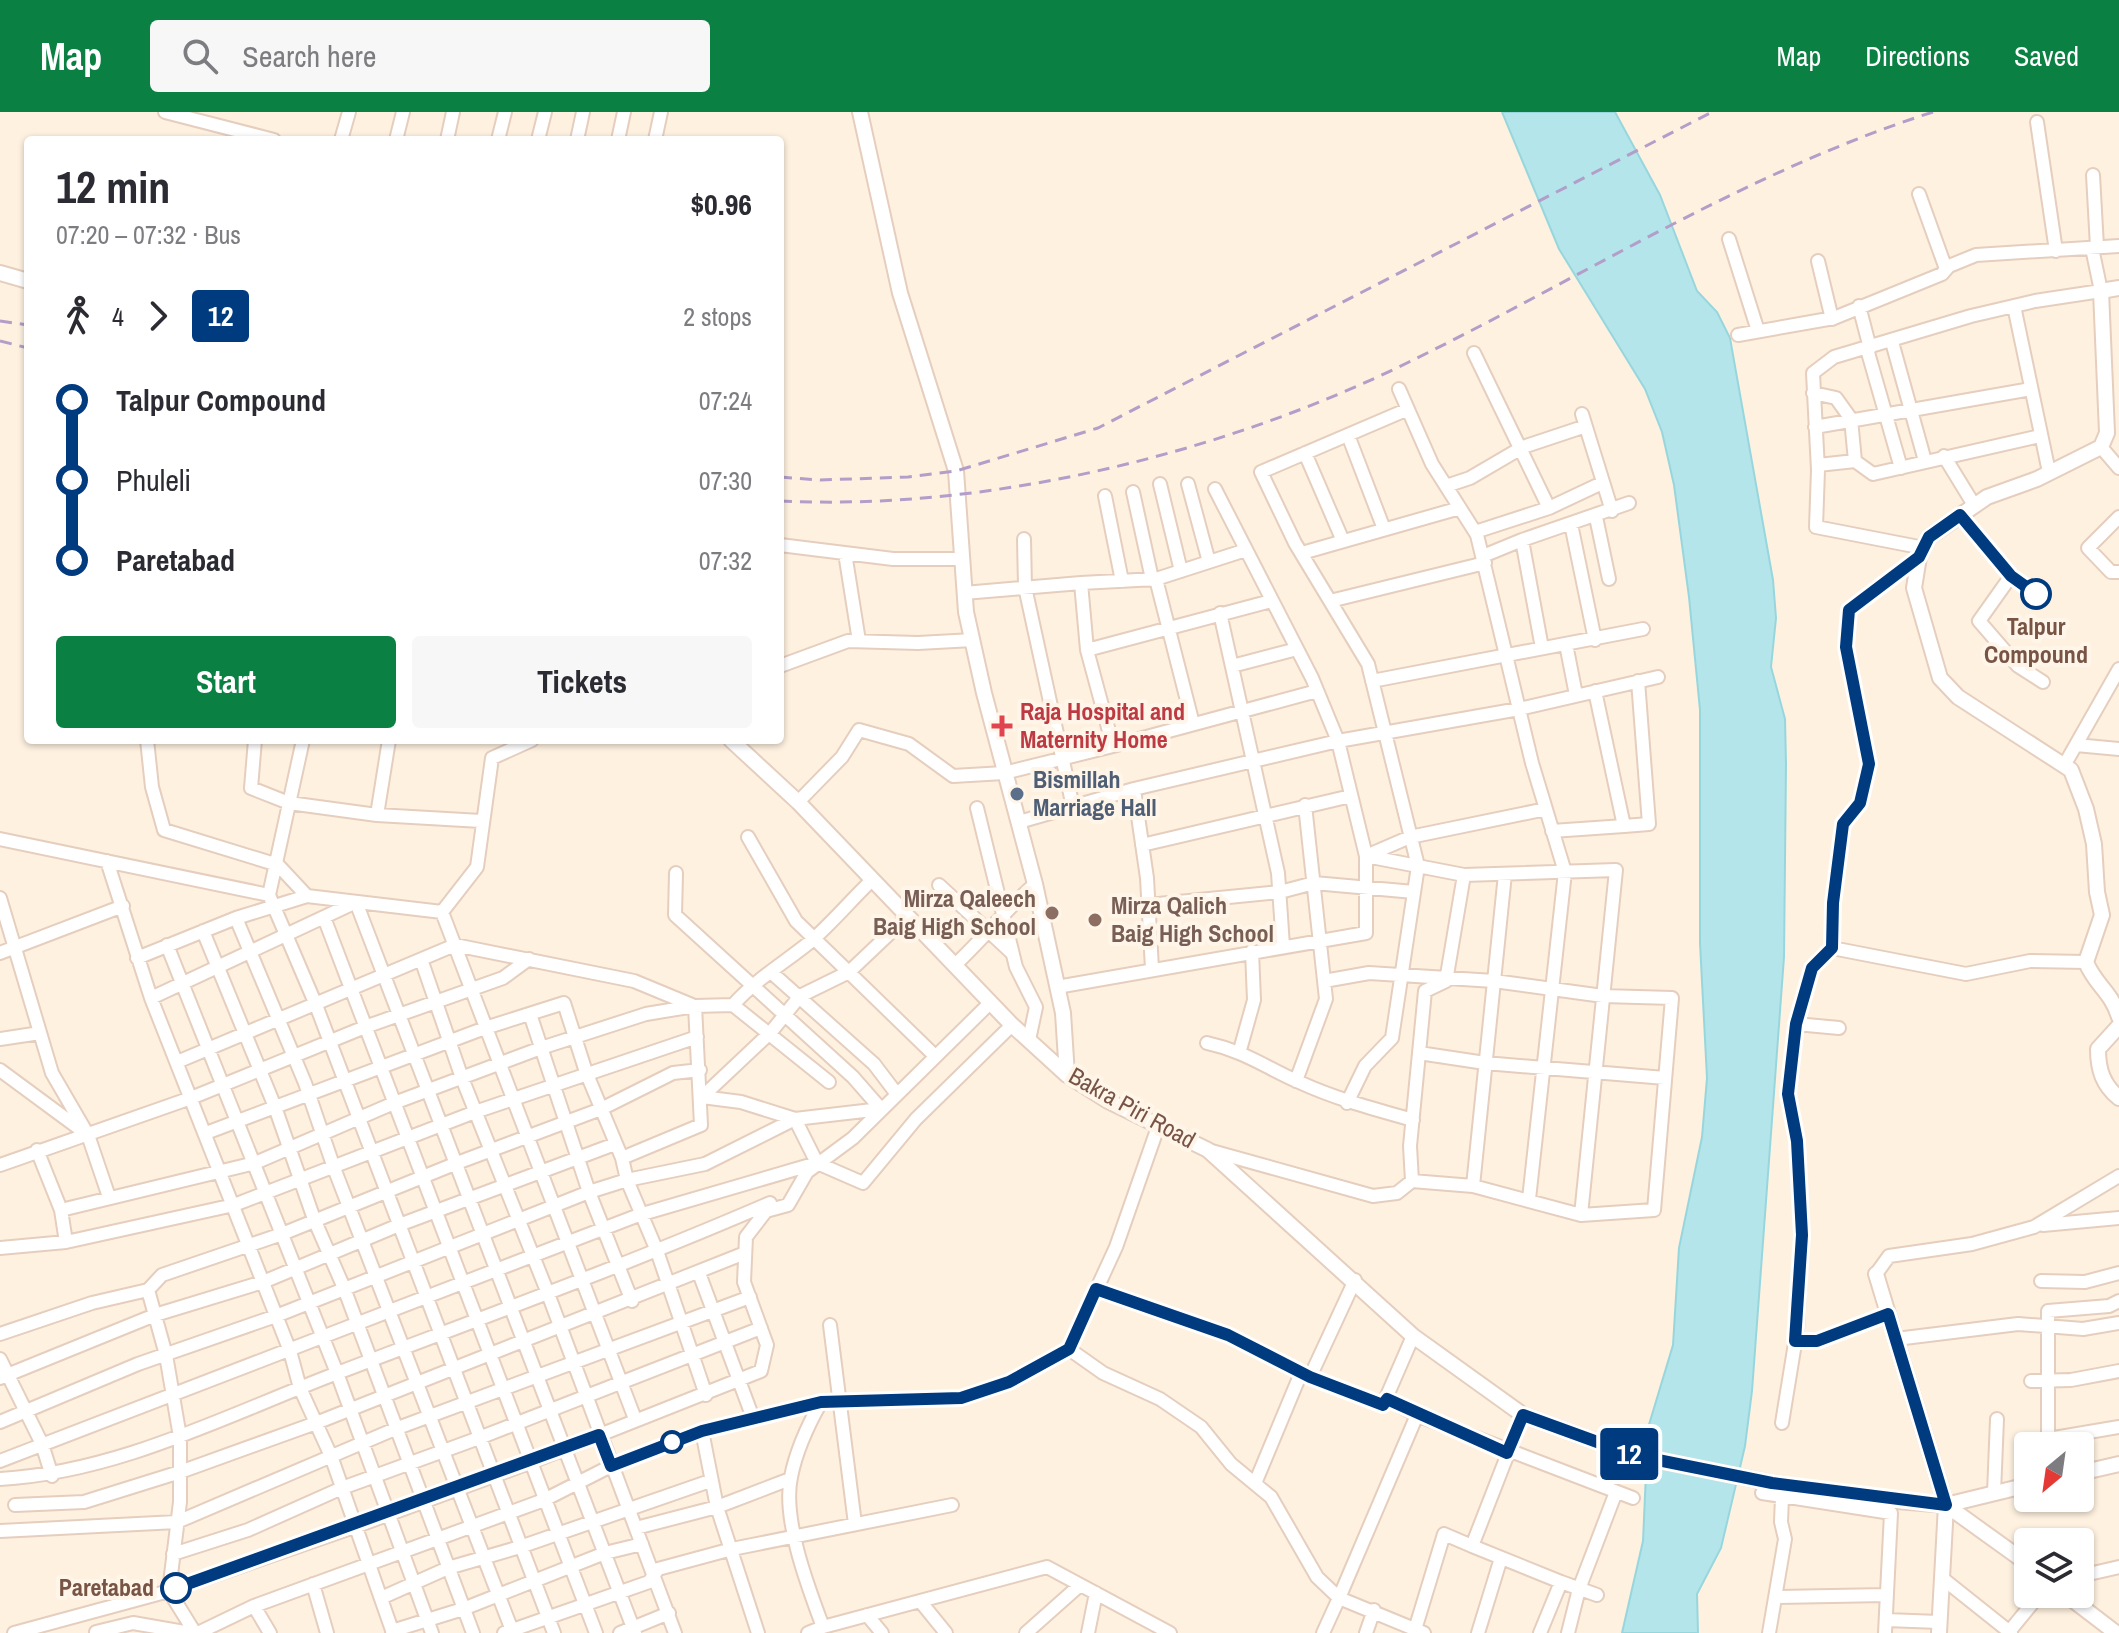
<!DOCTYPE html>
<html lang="en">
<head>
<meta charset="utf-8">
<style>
	:root { --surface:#fff; --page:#f7f7f7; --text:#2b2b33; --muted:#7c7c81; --accent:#0b8043 }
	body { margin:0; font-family:"Archivo Narrow",sans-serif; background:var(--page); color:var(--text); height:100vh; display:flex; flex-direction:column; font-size:30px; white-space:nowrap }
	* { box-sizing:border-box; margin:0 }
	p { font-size:26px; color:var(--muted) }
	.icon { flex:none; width:44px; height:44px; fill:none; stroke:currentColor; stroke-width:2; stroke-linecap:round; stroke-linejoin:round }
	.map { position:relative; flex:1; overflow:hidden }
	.side { position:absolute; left:24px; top:24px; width:760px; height:608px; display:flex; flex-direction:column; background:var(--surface); border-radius:8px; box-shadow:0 2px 6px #0004 }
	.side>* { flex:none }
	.badge { padding:0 16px; border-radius:6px; font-size:28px; line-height:52px }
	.needle { width:52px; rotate:209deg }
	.buttons { position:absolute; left:2014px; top:1320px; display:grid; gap:16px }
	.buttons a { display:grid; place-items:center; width:80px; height:80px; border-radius:8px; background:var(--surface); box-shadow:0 2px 6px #0004; font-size:40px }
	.map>.badge { position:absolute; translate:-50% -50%; box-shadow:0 0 0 4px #fff }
	.legs { display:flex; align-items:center; gap:12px; height:88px; padding:0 32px; font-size:26px }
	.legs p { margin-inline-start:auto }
	.overview { display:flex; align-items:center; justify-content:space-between; height:136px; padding:0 32px }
	h1 { font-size:44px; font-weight:700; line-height:60px }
	.button { display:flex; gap:16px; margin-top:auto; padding:16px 32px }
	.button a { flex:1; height:92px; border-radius:8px; background:var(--accent); color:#fff; font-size:32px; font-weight:700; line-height:92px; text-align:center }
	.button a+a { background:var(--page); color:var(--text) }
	ul { padding:0 32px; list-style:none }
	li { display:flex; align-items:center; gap:28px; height:80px; font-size:30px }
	li i { display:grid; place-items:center; width:12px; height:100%; margin:0 10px; background:currentColor }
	li i::after { content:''; width:20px; height:20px; margin:-10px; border:6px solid; border-radius:50%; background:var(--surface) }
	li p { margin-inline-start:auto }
	li:first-child i { background:linear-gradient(#0000 50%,currentColor 0) }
	li:last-child i { background:linear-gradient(currentColor 50%,#0000 0) }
	header { display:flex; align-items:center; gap:48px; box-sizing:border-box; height:112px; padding:0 40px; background:var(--accent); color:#fff }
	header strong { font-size:38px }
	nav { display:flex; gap:44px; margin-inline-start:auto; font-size:28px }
	.search { width:560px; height:72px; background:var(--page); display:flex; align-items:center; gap:20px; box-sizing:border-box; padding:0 28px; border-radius:8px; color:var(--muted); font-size:30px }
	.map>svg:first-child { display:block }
	.water { fill:#b3e5ea; stroke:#98d6dd; stroke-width:2 }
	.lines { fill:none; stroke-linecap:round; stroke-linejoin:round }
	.minor-casing { stroke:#e5cebe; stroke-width:16 }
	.tertiary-casing { stroke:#e5cebe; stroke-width:18 }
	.minor { stroke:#fff; stroke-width:12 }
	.tertiary { stroke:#fff; stroke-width:14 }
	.rail { stroke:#b29ec8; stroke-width:3; stroke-dasharray:12 8; stroke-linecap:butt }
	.line-1-casing { stroke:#fff; stroke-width:18 }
	.line-1 { stroke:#003b80; stroke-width:12 }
	.stop-1-dot { fill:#fff; stroke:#003b80; stroke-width:4 }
	.health-dot { fill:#e0444e; stroke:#fff5e9; stroke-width:3 }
	.service-dot { fill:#5c6f8a; stroke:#fff5e9; stroke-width:3 }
	.education-dot { fill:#8d6e63; stroke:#fff5e9; stroke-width:3 }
	.labels { text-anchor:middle; stroke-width:8; stroke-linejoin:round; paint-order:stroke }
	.stop-label { font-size:24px; font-weight:bold; fill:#785445; stroke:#fff5e9 }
	.health-label { font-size:24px; font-weight:bold; fill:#be3a42; stroke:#fff5e9; text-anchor:start }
	.service-label { font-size:24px; font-weight:bold; fill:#4e5e75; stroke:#fff5e9; text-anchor:start }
	.education-label { font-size:24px; font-weight:bold; fill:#785e54; stroke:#fff5e9; text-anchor:end }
	.street-label { font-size:24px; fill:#785445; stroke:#fff5e9 }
</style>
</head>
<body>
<header>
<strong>Map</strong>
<div class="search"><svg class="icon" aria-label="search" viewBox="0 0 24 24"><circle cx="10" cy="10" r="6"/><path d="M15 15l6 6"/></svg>Search here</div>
<nav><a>Map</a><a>Directions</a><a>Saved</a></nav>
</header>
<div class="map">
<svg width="2119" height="1521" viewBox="0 0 2119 1521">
	<rect width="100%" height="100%" fill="#fef1e0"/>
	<!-- water -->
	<path class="water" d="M 1502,0 L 1615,0 L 1660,83 L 1697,179 L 1717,200 L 1730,226 L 1773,468 L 1776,506 L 1771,555 L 1785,607 L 1786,652 L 1784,845 L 1752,1279 L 1745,1334 L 1721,1436 L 1697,1482 L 1698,1521 L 1622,1521 L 1643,1429 L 1648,1316 L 1673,1233 L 1679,1136 L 1702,1025 L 1707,966 L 1700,831 L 1700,598 L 1689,485 L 1674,373 L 1662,320 L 1645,277 L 1559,137 Z"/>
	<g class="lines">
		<defs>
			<path id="minor" d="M 165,0 L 274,28
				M 2037,10 L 2056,139
				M 341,28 L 349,0
				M 396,28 L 403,0
				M 447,28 L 453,0
				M 498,28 L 505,0
				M 538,28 L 545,0
				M 577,28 L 583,0
				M 618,28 L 624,0
				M 655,28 L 661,0
				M 2093,63 L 2097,135
				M 1919,82 L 1946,157
				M 1729,127 L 1758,219
				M 1818,149 L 1832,207
				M 1859,194 L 1870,236
				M 2014,194 L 2049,360
				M 1738,223 L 1834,206 L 1942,162 L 1949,154 L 1976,143 L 2119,134
				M 1892,230 L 1925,349
				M 1867,237 L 1901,356
				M 1474,241 L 1549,396
				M 1399,277 L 1432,352 L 1477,423 L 1532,651 L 1565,760 L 1529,1087
				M 1813,281 L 1836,286 L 1851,307 L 1855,349
				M 1582,302 L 1612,399
				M 1815,315 L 2031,277
				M 1348,323 L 1384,417
				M 2101,335 L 2119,356
				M 1305,341 L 1343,429
				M 1944,344 L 1974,393
				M 1818,353 L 1855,349 L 1873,362 L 2040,324
				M 1160,372 L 1181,459
				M 1188,372 L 1209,450
				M 1446,374 L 1470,366 L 1523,335 L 1583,315
				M 1133,380 L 1152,467
				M 1105,384 L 1122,469
				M 1960,403 L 2011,464 L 2036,482
				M 1596,405 L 1609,467
				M 2119,405 L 2088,436 L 2111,460 L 2119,460
				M 1571,412 L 1595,528
				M 1475,420 L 1549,396 L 1602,371
				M 1024,427 L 1025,475 L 1073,695
				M 1522,428 L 1629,391
				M 780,433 L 893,447 L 961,447
				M 1924,436 L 1816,415 L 1818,358 L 1813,261 L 1834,245 L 1971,204 L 2035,189 L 2101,179 L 2092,136
				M 845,441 L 859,529
				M 1302,441 L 1460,396
				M 1483,444 L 1522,428 L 1542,536
				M 2011,464 L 1979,509 L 2018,554 L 2043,570
				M 1156,467 L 1246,438
				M 1081,471 L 1156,467 L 1193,612
				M 964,481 L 1081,471 L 1087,538 L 1271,489
				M 1330,489 L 1485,451
				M 1220,501 L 1278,761 L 1283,834
				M 1566,532 L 1576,583
				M 1087,538 L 1113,634 L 1317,579
				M 780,554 L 848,529 L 918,531 L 973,528
				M 1232,554 L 1297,537
				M 1372,569 L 1643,517
				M 147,628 L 152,675 L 164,718 L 278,753 L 307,784
				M 255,628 L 251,676 L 289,691 L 377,703 L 389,628
				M 303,628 L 269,783 L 316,893 L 554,1521
				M 2076,633 L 2119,637
				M 2065,652 L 2119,557
				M 1134,677 L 1338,629 L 1519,597 L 1658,565
				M 798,690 L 842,645 L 859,618 L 909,632 L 953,664 L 1004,661 L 1113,634
				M 977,696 L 1016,855 L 1036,895 L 1029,928
				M 377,703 L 481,709
				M 1019,710 L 1134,677 L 1147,766 L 1152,857
				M 1624,714 L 1649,712 L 1638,569
				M 1552,719 L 1624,714 L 1595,579
				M 748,725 L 796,809 L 934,943
				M 0,727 L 269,783
				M 1142,733 L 1351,684
				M 1366,744 L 1410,725 L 1546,697
				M 1366,744 L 1464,763
				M 107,749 L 151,886 L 290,1239 L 300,1276 L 331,1344 L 393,1521
				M 676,761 L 675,803 L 853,965 L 881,997
				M 939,773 L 1012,841
				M 0,786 L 52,961 L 88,1023 L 109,1085
				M 1148,793 L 1280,780 L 1314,771 L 1414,780
				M 442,800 L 635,1307
				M 325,808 L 596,1521
				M 203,819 L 275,995 L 314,1107 L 344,1176 L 473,1521
				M 167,833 L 337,1261 L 432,1521
				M 1832,836 L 1833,791 L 1843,712 L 1860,691 L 1869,652 L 1846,535 L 1849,498 L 1919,445
				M 0,841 L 123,794
				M 137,846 L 236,806
				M 422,850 L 462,966 L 547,1179 L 675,1521
				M 956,852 C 984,826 1006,797 1035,772
				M 772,861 L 874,952 L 896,981
				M 1057,875 L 1366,821 L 1366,744 L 1338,629 L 1312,566 L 1215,377
				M 151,886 L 356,790 L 635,1521
				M 733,893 L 829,970
				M 530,902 L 589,1080 L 632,1189
				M 1796,912 L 1839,916
				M 0,927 L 40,921
				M 1207,931 C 1244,939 1265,955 1299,970 C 1336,987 1374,997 1413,1008
				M 1240,938 L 1254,888 L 1252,839
				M 1419,941 L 1485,951 L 1665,966
				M 177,950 L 455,833 L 634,869 L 692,893
				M 0,958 L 84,1020
				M 1296,969 L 1326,887 L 1305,693
				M 702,985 L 771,920 L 800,884 L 849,860 L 908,804
				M 702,985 L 741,990 L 795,1007 L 817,1051
				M 1347,991 L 1365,954 L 1392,926 L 1418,754 L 1368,552 L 1295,431 L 1261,360 L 1406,298
				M 1158,1015 L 1116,1135 L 1069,1237 L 1103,1261 L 1160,1287 L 1201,1315 L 1231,1352 L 1271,1385 L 1317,1465 L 1339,1486 L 1417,1303 L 1633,1386
				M 206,1021 L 485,916 L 564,891 L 586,960 L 622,1046 L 627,1068 L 657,1139 L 706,1283
				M 37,1038 L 61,1098
				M 1208,1038 L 1373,1084 L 1397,1081 L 1412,1069 L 1473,1074 L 1581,1103 L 1654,1098 L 1672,886 L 1603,884 L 1494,869 L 1369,861 L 1324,869
				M 622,1046 L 701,1013 L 695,894 L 733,893 C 755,868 784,851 810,830 C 832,811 851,788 872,768
				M 0,1053 L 191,986 L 365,915 L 503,866 L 529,847
				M 1412,1069 L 1410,1034 L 1425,879 L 1446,869 L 1464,763 L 1616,758 L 1581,1103
				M 1473,1074 L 1505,762
				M 2043,1113 L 2119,1106
				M 66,1130 L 61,1098 L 255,1051 L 394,991 L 541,936 L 646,902 L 695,894
				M 0,1136 L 66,1130 L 234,1093 L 475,1000 L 697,925
				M 699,1161 L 753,1306
				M 1876,1162 L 1889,1144 L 1972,1132 L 2034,1115 L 2119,1064
				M 2041,1169 L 2085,1170 L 2119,1161
				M 1096,1177 L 1228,1223 L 1310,1265 L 1383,1293 L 1413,1224
				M 148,1178 L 166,1243 L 180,1325 L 180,1390 L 169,1479 L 195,1521
				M 830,1213 L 855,1412
				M 0,1222 L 92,1191 L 148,1178 L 162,1163 L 282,1122 L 457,1051 L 601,997 L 673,961 L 700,958
				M 1896,1227 L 2018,1212 L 2083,1217 L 2119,1211
				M 1795,1229 L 1817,1229 L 1888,1202
				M 0,1247 L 42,1332 L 52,1364
				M 1310,1265 L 1355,1168
				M 0,1266 L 155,1203 L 263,1170 L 399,1113 L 615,1032
				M 2031,1269 L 2071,1268 L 2119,1259
				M 1387,1287 L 1417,1303
				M 821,1290 C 808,1313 796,1339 791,1365 C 782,1407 808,1475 823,1515 L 1047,1455 L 1170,1521
				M 0,1310 L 138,1252 L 276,1204 L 589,1080 L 627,1068 L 705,1052 L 795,1007 L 881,997
				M 1782,1311 L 1797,1219 L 1802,1123 L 1797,1029 L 1788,982 L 1796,912 L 1812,856 L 1832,836 L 1966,862 L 2030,849 L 2086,850
				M 702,1319 L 717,1395 L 758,1521
				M 2048,1327 L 2119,1315
				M 2048,1334 L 2048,1199 L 2109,1194 L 2119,1189
				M 0,1349 L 639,1103 L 817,1051 L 863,1071 L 916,1007 L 1012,913
				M 0,1367 C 120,1360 229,1302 340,1260 C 484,1205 629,1152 770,1091
				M 1256,1369 L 1301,1261
				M 1762,1381 L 1891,1401 L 1885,1521
				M 1994,1381 L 1997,1307
				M 15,1393 L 84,1390 L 180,1360 L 316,1311 L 745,1141
				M 636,1416 L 717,1395 L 790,1367
				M 0,1419 L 177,1410 L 395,1317 L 750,1185
				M 1472,1434 L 1561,1470
				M 173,1442 L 248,1418 L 342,1376 L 479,1326 L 761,1216
				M 2080,1464 L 2119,1455
				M 1942,1466 L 2011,1521
				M 313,1472 L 327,1521
				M 1777,1485 L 1886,1483
				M 381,1486 L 448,1456 L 520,1435 L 710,1369
				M 920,1489 L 946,1521
				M 254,1494 L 270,1521
				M 867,1503 L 882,1521
				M 1886,1508 L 1939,1510
				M 392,1519 L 463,1497 L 605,1441 L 642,1432
				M 96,1520 L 133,1511 L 190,1521
				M 14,1521 L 169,1479 L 357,1414 L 529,1351 L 761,1259 L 767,1233 L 744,1170 L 746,1125 L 766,1099 L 788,1093 L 807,1060 L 853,1026 L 991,890
				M 198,1521 L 254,1494 L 544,1388 L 611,1354 L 702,1319 L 821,1290 L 961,1286 L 1009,1270 L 1069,1237
				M 504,1521 L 649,1470 L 658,1457 L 732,1437 L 952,1393
				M 513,1521 L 334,1056 L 305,971 L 236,806 L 307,784 L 442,800 L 477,755 L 492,646 L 532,628
				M 620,1521 L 669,1501
				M 808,1521 L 823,1515
				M 1026,1521 L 1080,1473
				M 1088,1521 L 1096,1481
				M 1323,1521 L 1339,1486 L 1424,1521
				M 1366,1521 L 1374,1498
				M 1414,1521 L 1444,1422 L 1472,1434 L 1523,1303
				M 1478,1521 L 1501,1446
				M 1540,1521 L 1561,1470 L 1597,1483
				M 1568,1521 L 1579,1477 L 1616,1380
				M 1769,1521 L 1785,1427 L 1781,1410 L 1782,1385
				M 2008,1521 L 2040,1482"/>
			<path id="tertiary" d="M 860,0 L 900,181 L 956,359 L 966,500 L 984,581 L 1035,772 L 1063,901 L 1067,963
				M 0,161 L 28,169
				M 2119,176 L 2101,179 L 2107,321 L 2101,335 L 2037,367 L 1987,385 L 1929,425 L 1919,445 L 1914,476 L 1940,566 L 1958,585 L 2071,658 L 2086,697 L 2094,732 L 2097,780 L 2102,803 L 2086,850 C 2095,873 2111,879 2119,905
				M 731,628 L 798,690 L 1012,913 L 1067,963 L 1108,989 L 1208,1038 L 1413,1224 L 1523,1303 L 1633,1343 L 1772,1371 L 1885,1388 L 1946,1393 L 2028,1373
				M 2119,914 L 2098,937 C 2098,958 2103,973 2119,986
				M 1876,1162 L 1946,1393 L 1939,1521
				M 2080,1361 L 2119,1352
				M 1946,1393 L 2028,1452
				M 2065,1482 L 2116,1521"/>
		</defs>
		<!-- minor casing -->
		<use href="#minor" class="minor-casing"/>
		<!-- tertiary casing -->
		<use href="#tertiary" class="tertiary-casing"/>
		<!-- minor -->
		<use href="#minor" class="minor"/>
		<!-- tertiary -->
		<use href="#tertiary" class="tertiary"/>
		<!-- rail -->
		<path class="rail" d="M 0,209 L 28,213
			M 0,229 L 28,236
			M 780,365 L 820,368 L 908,365 L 956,359 L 1098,316 L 1712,0
			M 780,389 C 989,399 1222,342 1409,250 C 1583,165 1748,59 1933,0"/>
	</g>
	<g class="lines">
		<defs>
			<path id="line-1" d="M 176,1476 L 599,1323 L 611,1354 L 702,1319 L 821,1290 L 961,1286 L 1009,1270 L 1069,1237 L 1096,1177 L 1228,1223 L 1310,1265 L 1383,1293 L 1387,1287 L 1507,1341 L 1523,1303 L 1633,1343 L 1772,1371 L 1946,1393 L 1888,1202 L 1817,1229 L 1795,1229 L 1802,1123 L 1797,1029 L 1788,982 L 1796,912 L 1812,856 L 1832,836 L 1833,791 L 1843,712 L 1860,691 L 1869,652 L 1846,535 L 1849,498 L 1919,445 L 1929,425 L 1960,403 L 2011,464 L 2036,482"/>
		</defs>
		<!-- line-1 casing -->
		<use href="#line-1" class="line-1-casing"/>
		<!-- line-1 -->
		<use href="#line-1" class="line-1"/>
	</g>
	<!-- markers -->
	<g class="stop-1-dot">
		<circle cx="2036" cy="482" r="14"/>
		<circle cx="672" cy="1330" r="10"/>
		<circle cx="176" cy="1476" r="14"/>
	</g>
	<path class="health-dot" d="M998 602h8v8h8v8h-8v8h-8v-8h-8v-8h8z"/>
	<circle class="service-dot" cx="1017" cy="682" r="8"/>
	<g class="education-dot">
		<circle cx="1052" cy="801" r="8"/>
		<circle cx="1095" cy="808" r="8"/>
	</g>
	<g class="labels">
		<!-- stop labels -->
		<g class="stop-label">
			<text x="2036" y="523">Talpur<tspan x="2036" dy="28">Compound</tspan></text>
			<text x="154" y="1484" text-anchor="end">Paretabad</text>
		</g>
		<!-- health labels -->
		<g class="health-label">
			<text x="1020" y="608">Raja Hospital and<tspan x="1020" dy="28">Maternity Home</tspan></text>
		</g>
		<!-- service labels -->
		<g class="service-label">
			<text x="1033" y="676">Bismillah<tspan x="1033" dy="28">Marriage Hall</tspan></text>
		</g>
		<!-- education labels -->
		<g class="education-label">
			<text x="1036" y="795">Mirza Qaleech<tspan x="1036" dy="28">Baig High School</tspan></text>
			<text x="1111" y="802" text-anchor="start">Mirza Qalich<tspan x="1111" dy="28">Baig High School</tspan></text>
		</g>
		<!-- street labels -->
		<g class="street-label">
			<text transform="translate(1132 996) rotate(29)" y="8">Bakra Piri Road</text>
		</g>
	</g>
</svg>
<div class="buttons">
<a><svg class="needle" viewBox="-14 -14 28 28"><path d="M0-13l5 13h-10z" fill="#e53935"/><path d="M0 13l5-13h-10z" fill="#7c7c81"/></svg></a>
<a><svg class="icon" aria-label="layers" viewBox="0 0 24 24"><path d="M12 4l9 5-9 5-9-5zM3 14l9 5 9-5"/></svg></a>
</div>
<b class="badge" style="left:1629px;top:1342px;background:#003b80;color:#fff">12</b>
<section class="side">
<div class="overview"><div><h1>12 min</h1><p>07:20 – 07:32 · Bus</p></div><b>$0.96</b></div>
<div class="legs"><svg class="icon" aria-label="walk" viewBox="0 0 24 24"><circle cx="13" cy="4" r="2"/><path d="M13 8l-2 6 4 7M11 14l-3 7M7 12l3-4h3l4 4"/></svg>4<svg class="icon" aria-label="forward" viewBox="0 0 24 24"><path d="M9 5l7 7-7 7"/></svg><b class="badge" style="background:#003b80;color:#fff">12</b><p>2 stops</p></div>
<ul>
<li><i style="color:#003b80"></i><b>Talpur Compound</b><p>07:24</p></li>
<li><i style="color:#003b80"></i><span>Phuleli</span><p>07:30</p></li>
<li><i style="color:#003b80"></i><b>Paretabad</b><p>07:32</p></li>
</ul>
<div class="button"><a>Start</a><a>Tickets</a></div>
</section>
</div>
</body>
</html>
